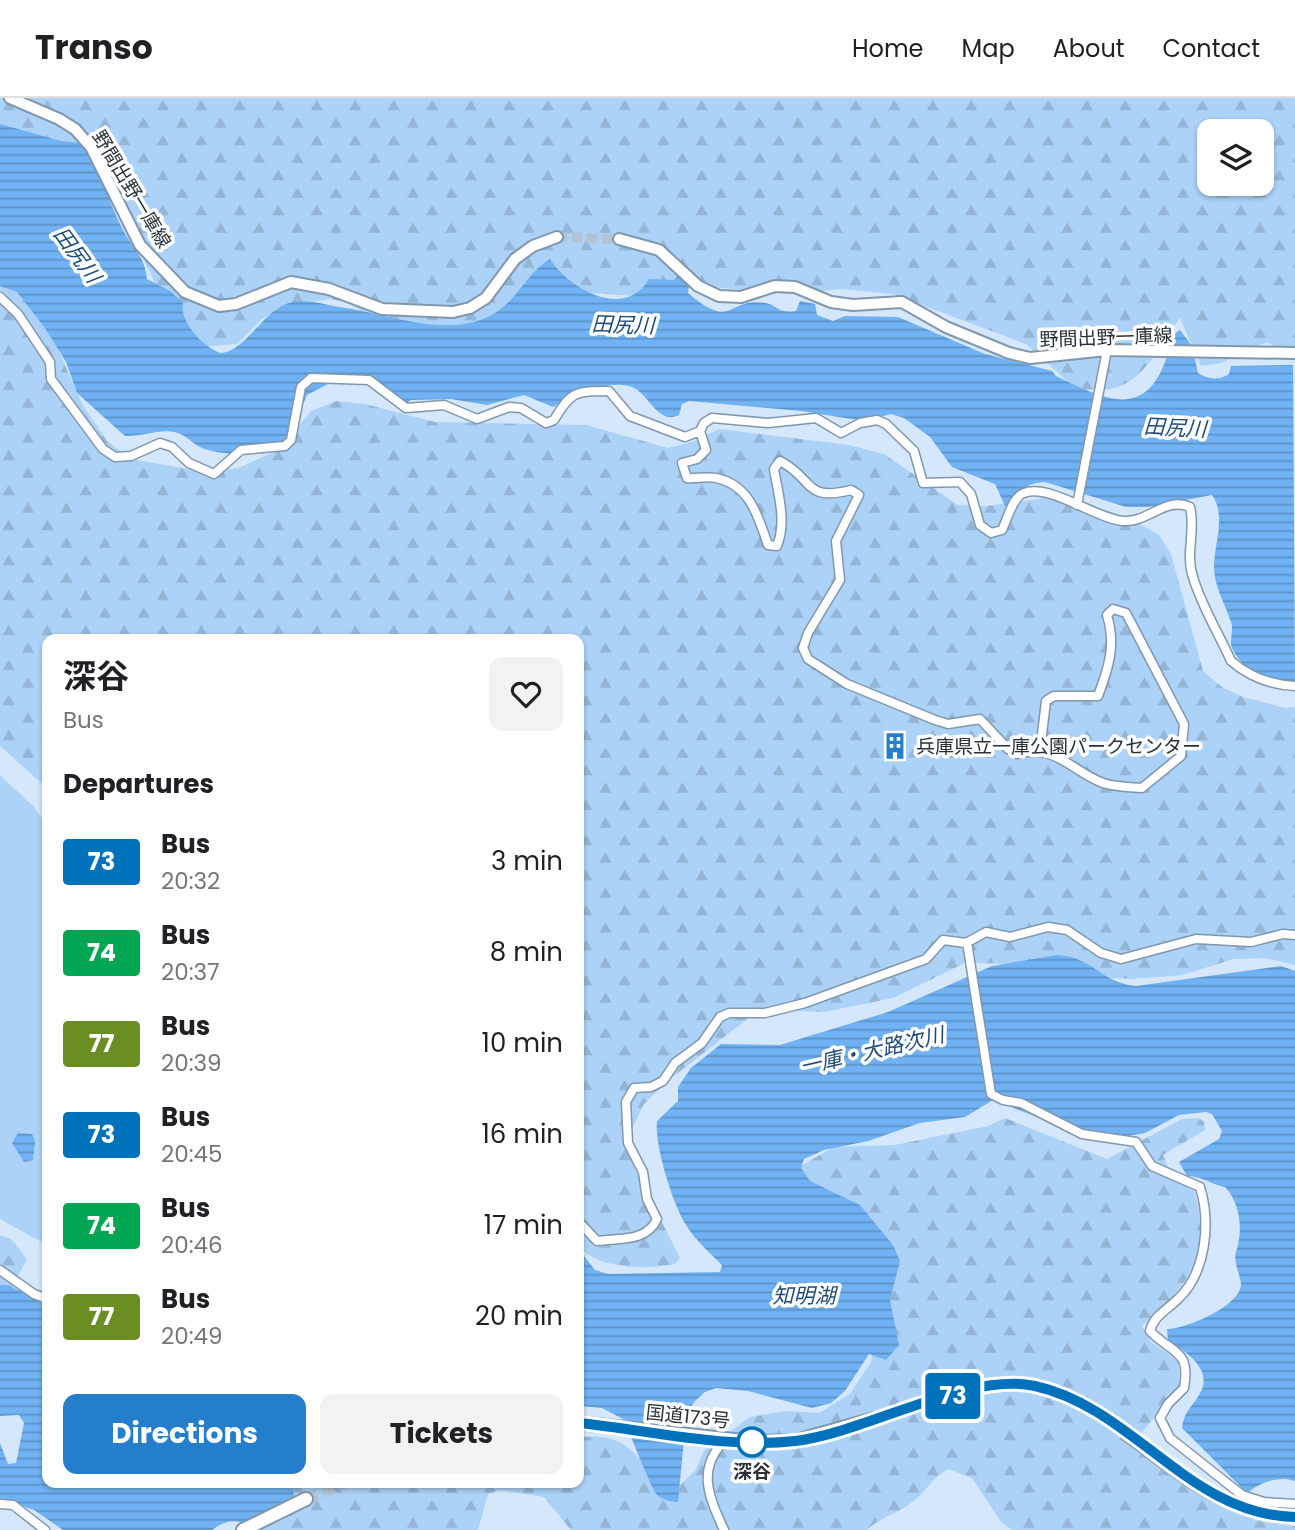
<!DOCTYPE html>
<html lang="en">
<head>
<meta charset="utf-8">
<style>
	:root { --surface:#fff; --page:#f2f2f2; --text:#202124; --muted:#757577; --line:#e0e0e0; --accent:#247ecb }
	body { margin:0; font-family:Poppins,"Noto Sans JP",sans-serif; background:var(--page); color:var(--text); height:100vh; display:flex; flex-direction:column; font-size:26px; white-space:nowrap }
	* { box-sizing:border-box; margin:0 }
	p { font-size:23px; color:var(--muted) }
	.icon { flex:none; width:38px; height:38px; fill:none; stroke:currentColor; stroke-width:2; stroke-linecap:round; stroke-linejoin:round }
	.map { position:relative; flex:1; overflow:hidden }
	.drawer { position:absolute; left:42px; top:536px; width:542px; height:854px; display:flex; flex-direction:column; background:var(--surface); border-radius:14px; box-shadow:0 2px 5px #0004 }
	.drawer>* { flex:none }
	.badge { padding:0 14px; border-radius:5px; font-size:24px; line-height:46px }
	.buttons { position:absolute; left:1197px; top:21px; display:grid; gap:14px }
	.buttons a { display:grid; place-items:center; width:77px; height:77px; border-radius:14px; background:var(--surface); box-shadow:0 2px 5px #0004; font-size:35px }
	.map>.badge { position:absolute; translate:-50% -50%; box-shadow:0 0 0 4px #fff }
	h2 { padding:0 21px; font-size:26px; line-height:63px }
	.round { display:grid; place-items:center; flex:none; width:74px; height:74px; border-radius:14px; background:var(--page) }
	.head { display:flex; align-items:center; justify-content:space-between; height:119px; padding:0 21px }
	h1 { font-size:33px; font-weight:700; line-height:52px }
	.action { display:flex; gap:14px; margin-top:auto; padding:14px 21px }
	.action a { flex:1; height:80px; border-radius:14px; background:var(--accent); color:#fff; font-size:28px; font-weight:700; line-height:80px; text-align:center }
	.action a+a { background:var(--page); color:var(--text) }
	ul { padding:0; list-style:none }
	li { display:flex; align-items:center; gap:21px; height:91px; padding:0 21px }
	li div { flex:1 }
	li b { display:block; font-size:26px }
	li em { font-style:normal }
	li .badge { min-width:77px; font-weight:700; text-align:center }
	header { display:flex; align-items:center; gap:42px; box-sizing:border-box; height:98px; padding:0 35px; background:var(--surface); border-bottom:2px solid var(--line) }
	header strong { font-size:33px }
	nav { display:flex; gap:38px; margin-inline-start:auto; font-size:24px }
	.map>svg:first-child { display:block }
	.green { fill:#acd2f8 }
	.forest { fill:url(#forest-firs); fill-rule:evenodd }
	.water { fill:url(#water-rules) }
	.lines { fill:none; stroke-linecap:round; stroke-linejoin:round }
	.major-tunnel { stroke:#b2c3d4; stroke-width:10; stroke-dasharray:10 5; stroke-linecap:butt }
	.highway-tunnel { stroke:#b2c3d4; stroke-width:12; stroke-dasharray:12 6; stroke-linecap:butt }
	.minor-casing { stroke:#8197ad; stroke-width:11 }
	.major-casing { stroke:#8197ad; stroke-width:14 }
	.highway-casing { stroke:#8197ad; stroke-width:16 }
	.minor { stroke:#fff; stroke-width:8 }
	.major { stroke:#fff; stroke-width:10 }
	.highway { stroke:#fff; stroke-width:12 }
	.line-casing { stroke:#fff; stroke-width:16 }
	.line { stroke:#0072bc; stroke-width:10 }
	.stop-dot { fill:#fff; stroke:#0072bc; stroke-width:3.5 }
	.labels { text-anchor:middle; stroke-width:7; stroke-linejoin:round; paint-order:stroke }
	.street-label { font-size:19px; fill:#28313a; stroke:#fff }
	.poi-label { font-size:19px; fill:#28313a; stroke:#fff; text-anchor:start }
	.stop-label { font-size:19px; font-weight:bold; fill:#28313a; stroke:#fff }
	.water-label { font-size:21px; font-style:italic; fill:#1d4b76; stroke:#fff }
</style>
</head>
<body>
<header>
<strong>Transo</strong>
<nav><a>Home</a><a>Map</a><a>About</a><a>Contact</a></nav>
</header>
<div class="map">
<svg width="1295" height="1432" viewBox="0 0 1295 1432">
	<defs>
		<pattern id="forest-firs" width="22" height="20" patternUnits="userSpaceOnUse" patternTransform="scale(1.75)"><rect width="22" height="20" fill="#acd2f8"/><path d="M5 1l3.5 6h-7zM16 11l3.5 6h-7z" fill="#94b5d5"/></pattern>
		<pattern id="water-rules" width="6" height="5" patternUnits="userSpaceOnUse" patternTransform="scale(1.75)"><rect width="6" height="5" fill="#70b2f3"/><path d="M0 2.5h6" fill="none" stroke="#5c91c6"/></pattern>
	</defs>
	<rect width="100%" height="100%" fill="#d4e7fb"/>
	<!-- green -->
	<path class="green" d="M 0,677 L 34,709 L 47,728 L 47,1147 L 0,1121 Z"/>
	<!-- forest -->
	<path class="forest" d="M 0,0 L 1295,0 L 1295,259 L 1267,244 L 1221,265 L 1201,268 L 1180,220 C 1162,245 1143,286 1110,291 C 1100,293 1087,291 1076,291 L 1026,246 L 892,196 L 841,191 L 789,196 L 712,189 L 690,181 L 634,198 L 545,192 L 480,225 L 453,230 L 377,222 L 346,204 L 329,201 L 284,208 L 261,222 L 237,246 L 198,249 L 168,214 L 130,130 L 103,94 L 0,47 ZM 1209,33 L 1262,33 L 1262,86 L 1209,86 Z
		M 0,184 L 23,184 L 49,231 L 82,306 L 107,343 L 131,361 L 205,374 L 239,370 L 280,351 L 311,313 L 337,303 L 365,306 L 435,324 L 586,327 L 668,350 L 695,343 L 719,331 L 849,347 L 884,356 L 958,407 L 986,408 L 1045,400 L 1090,407 L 1129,420 L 1159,437 L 1171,456 L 1203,573 L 1222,589 L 1243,599 L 1285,610 L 1295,609 L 1295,867 L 1266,860 L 1234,861 L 1182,877 L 1132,881 L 1094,879 L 1049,866 L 965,865 L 893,900 L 824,914 L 759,912 L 670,981 L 644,1006 L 632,1031 L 630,1047 L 636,1073 L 680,1160 L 675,1166 C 647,1171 601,1172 579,1149 L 579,541 L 47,541 L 47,690 L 0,648 Z
		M 1005,1020 L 1107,1061 L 1182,1021 L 1199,1020 L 1204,1024 L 1205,1032 L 1163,1057 L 1172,1079 L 1195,1094 C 1211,1157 1189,1189 1142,1228 L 1151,1244 L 1178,1262 L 1180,1287 L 1134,1344 C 1185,1389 1224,1424 1295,1428 L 1295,1432 L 1012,1432 L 1001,1424 L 972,1380 L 948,1371 C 930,1381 925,1396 911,1405 C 896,1416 881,1419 867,1432 L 571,1432 L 544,1399 L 500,1392 L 488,1396 L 478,1432 L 236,1432 L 291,1384 L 579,1384 L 579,1339 C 624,1335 633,1352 658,1384 L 680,1387 L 695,1373 L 704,1353 L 750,1319 L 786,1313 L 819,1315 L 850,1296 L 871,1264 L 876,1226 L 790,1074 L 834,1049 L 895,1047 L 988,1028 Z
		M 0,1137 L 11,1141 L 27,1161 L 0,1212 Z"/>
	<!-- water -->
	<path class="water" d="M 0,26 L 61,43 L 80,45 C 99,71 107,99 121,128 C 132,151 144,155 147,181 L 170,193 L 183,205 C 179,224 204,250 221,255 C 247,253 264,209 293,204 C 312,201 329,208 346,210 C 390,217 445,239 488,219 C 516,206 525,176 550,161 C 568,190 625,223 649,181 L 674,182 L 679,176 L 690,181 L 688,195 C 734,234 726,199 765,205 C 778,207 777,216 796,213 L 800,203 L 815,206 L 817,217 L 833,223 L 845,218 L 898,219 L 985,256 L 1052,273 L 1056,278 C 1106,302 1147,324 1168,255 C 1171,246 1171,237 1180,232 L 1192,248 L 1198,275 C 1207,281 1219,283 1229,276 L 1231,268 L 1293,267 L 1295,590 C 1272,583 1243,575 1232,550 C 1229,543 1234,532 1231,524 C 1225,505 1213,487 1214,466 C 1215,445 1226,416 1212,397 L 1148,409 L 1126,409 L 1045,384 C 1023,385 1019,396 1005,408 L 995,386 L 952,369 L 930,339 L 904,320 L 891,316 L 864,323 L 801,313 L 689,303 L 682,306 L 679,317 C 660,327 649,299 636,291 C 613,278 574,298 553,309 L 524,297 L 487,307 L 451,301 L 411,302 L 403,307 L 370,285 L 330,285 L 307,297 L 283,351 C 259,356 226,359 202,350 C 192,346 186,336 174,334 C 159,331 141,339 125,338 L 77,295 L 66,264 L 45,230 L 17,194 L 0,188 Z
		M 1056,857 C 1092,858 1101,885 1136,888 L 1281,868 L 1295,873 L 1295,1383 C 1278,1377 1260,1385 1247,1395 L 1182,1330 C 1185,1312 1190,1312 1199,1297 C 1215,1272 1186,1254 1168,1242 L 1167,1231 C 1186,1231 1241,1208 1241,1186 C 1240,1176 1233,1164 1236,1154 C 1243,1133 1241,1106 1225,1089 C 1212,1087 1203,1078 1187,1078 L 1179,1064 L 1219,1041 L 1222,1033 L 1212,1016 L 1206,1014 L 1179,1017 L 1145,1035 L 1099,1043 L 993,1002 L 965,1019 L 920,1025 L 868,1043 L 824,1052 L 804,1061 L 801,1070 L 810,1083 L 860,1107 L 893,1147 L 900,1163 L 890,1202 L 899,1247 L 886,1262 L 869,1256 L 845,1293 L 831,1305 L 812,1310 L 748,1293 L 716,1290 L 705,1294 L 694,1304 L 686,1320 L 678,1404 C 670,1403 663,1402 657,1397 C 651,1390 630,1335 623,1321 L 602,1310 L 579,1308 L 579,1152 L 595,1172 L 608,1176 L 720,1174 L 722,1167 C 710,1155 695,1142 686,1127 C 673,1107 654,1046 657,1023 L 678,1003 L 678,989 L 691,970 L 721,946 L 780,947 L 888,914 L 992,868 Z
		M 18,1035 L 32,1036 L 35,1043 L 33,1062 L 24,1064 L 12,1045 Z
		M 0,1187 L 9,1187 L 47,1208 L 47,1384 L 293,1384 L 294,1405 L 252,1428 C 235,1421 227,1421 212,1432 L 63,1432 L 34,1412 L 0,1400 L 0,1345 L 8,1366 L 16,1365 L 24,1325 L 19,1317 L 0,1318 Z"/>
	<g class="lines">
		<!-- major-tunnel -->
		<path class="major-tunnel" d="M 557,139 L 619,141"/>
		<!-- highway-tunnel -->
		<path class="highway-tunnel" d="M 874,1321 L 997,1285 L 1034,1288 L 1069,1299 L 1102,1316 L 1127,1336
			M 306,1401 L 348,1384"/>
		<defs>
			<path id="minor" d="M 0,199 L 18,216 L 50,264 L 51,281 L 103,351 L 115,359 L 131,358 L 160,345 L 172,349 L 189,365 L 214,376 L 241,352 L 285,348 L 291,342 L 301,289 L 311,280 L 369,282 L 406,310 L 444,307 L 477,321 L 509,309 L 521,310 L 546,325 L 554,322 C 571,293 576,293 609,293 L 630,318 L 685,339 L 700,333 L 704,325 L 712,320 L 768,325 L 816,320 L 841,335 L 860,325 L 877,322 L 886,326 L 914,353 L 923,385 L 960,384 L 971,396 L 980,427 L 991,435 L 1002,432 C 1007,422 1013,398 1024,395 C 1050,385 1096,421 1123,423 C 1148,425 1166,398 1190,409 C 1196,432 1185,456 1193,479 C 1201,507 1219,536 1231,563 C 1250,579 1271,587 1295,588
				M 700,333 L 706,352 L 697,361 L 682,365 L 687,380 C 696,381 707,378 716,380 C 750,387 758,418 768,447 L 777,448 C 787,423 778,396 774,371 L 780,363 C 815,381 803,404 851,392 L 859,397 L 836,443 L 840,482 L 808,535 L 803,550 L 808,561 L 847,586 L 935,622 L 948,626 L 980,621 L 1008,651 L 1017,656 C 1054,645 1072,673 1103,685 C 1115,689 1129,689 1142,690 L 1181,658 L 1184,626 L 1126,515 L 1113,511 L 1107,517 C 1116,547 1109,569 1098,598 L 1054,598 L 1046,603 L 1040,653
				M 1077,407 L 1107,252
				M 967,844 L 991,996 L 1003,1002 L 1021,1005 L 1082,1036 L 1136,1044 L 1152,1068 L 1200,1089 C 1211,1125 1206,1175 1178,1201 C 1166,1213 1154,1217 1150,1233 C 1172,1256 1191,1251 1184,1290 L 1168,1306 L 1160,1320 L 1170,1340 L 1242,1397 L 1264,1404 L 1295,1406
				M 579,1124 L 597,1143 C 619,1140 647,1144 657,1121 L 647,1101 L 643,1074 L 628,1045 L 626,1004 L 634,990 L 651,989 L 663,983 L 675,965 L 702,945 L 720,919 L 729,915 L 765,915 L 805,905 L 926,861 L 943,842 L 966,845 L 986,834 L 1010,839 L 1048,829 L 1067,832 L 1101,855 L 1121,861 L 1196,841 L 1251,844 L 1283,836 L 1295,837
				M 0,1172 L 34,1196 L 47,1201
				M 0,1406 L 13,1407 L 45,1432
				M 724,1432 C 709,1399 696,1371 725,1342"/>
			<path id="major" d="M 10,0 L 59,21 L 75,31 L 91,49 L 140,147 L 185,194 L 219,208 L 236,206 L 291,184 L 329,191 L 382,211 L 453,214 L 470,210 L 486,200 L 515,161 L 533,148 L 557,139
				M 619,141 L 659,152 L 698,188 L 719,198 L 741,199 L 775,188 L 795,189 L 831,204 L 853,207 L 902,204 L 946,229 L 1009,255 L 1030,260 L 1107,252 L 1295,255"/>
			<path id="highway" d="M 579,1325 L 752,1344 L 796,1343 L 874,1321
				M 1127,1336 C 1180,1374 1227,1418 1295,1419
				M 243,1432 L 306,1401"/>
		</defs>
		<!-- minor casing -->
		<use href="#minor" class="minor-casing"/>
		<!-- major casing -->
		<use href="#major" class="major-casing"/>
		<!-- highway casing -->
		<use href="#highway" class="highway-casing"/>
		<!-- minor -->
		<use href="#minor" class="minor"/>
		<!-- major -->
		<use href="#major" class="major"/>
		<!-- highway -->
		<use href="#highway" class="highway"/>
	</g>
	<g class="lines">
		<defs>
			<path id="line" d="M 579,1325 C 649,1332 725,1351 795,1343 C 865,1335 969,1273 1035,1288 C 1134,1310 1189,1417 1295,1419"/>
		</defs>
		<!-- line casing -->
		<use href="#line" class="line-casing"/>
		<!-- line -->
		<use href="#line" class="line"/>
	</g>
	<!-- icons -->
	<defs>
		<symbol id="building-bare" viewBox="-9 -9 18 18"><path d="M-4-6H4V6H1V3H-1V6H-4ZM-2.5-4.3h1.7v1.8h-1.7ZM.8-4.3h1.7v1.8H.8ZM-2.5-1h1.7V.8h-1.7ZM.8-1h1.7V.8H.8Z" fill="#247ecb" stroke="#fff" stroke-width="2.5" paint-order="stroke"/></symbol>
	</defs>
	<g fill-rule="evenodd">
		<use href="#building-bare" x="876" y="629" width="38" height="38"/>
	</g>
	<!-- markers -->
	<circle class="stop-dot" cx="752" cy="1344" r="14"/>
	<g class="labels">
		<!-- street labels -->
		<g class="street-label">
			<text transform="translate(132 91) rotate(59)" y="7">野間出野一庫線</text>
			<text transform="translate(1106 239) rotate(-2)" y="7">野間出野一庫線</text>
			<text transform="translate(688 1318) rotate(6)" y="7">国道173号</text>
		</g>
		<!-- poi labels -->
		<g class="poi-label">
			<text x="916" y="655">兵庫県立一庫公園パークセンター</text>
		</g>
		<!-- stop labels -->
		<g class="stop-label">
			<text x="752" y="1380">深谷</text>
		</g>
		<!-- water labels -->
		<g class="water-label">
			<text transform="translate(77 157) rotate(54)" y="7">田尻川</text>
			<text transform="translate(623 227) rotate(2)" y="7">田尻川</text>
			<text transform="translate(1175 330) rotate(3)" y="7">田尻川</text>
			<text transform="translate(872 953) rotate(-13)" y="7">一庫・大路次川</text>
			<text x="804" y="1205">知明湖</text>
		</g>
	</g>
</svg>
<div class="buttons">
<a><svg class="icon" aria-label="layers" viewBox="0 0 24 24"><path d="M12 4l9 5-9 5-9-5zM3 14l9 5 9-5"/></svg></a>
</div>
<b class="badge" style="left:953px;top:1298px;background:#0072bc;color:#fff">73</b>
<section class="drawer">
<div class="head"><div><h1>深谷</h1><p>Bus</p></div><a class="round"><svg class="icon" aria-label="heart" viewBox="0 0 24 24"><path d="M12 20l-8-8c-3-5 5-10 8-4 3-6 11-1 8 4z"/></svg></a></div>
<h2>Departures</h2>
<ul>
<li><span class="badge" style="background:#0072bc;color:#fff">73</span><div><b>Bus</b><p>20:32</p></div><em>3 min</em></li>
<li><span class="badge" style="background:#00a651;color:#fff">74</span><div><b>Bus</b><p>20:37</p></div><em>8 min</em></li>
<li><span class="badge" style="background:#6b8e23;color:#fff">77</span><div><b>Bus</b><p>20:39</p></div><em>10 min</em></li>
<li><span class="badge" style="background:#0072bc;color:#fff">73</span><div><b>Bus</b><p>20:45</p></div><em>16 min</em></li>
<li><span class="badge" style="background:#00a651;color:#fff">74</span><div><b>Bus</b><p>20:46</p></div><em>17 min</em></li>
<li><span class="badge" style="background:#6b8e23;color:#fff">77</span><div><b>Bus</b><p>20:49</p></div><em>20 min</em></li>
</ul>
<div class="action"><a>Directions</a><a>Tickets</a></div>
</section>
</div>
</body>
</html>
